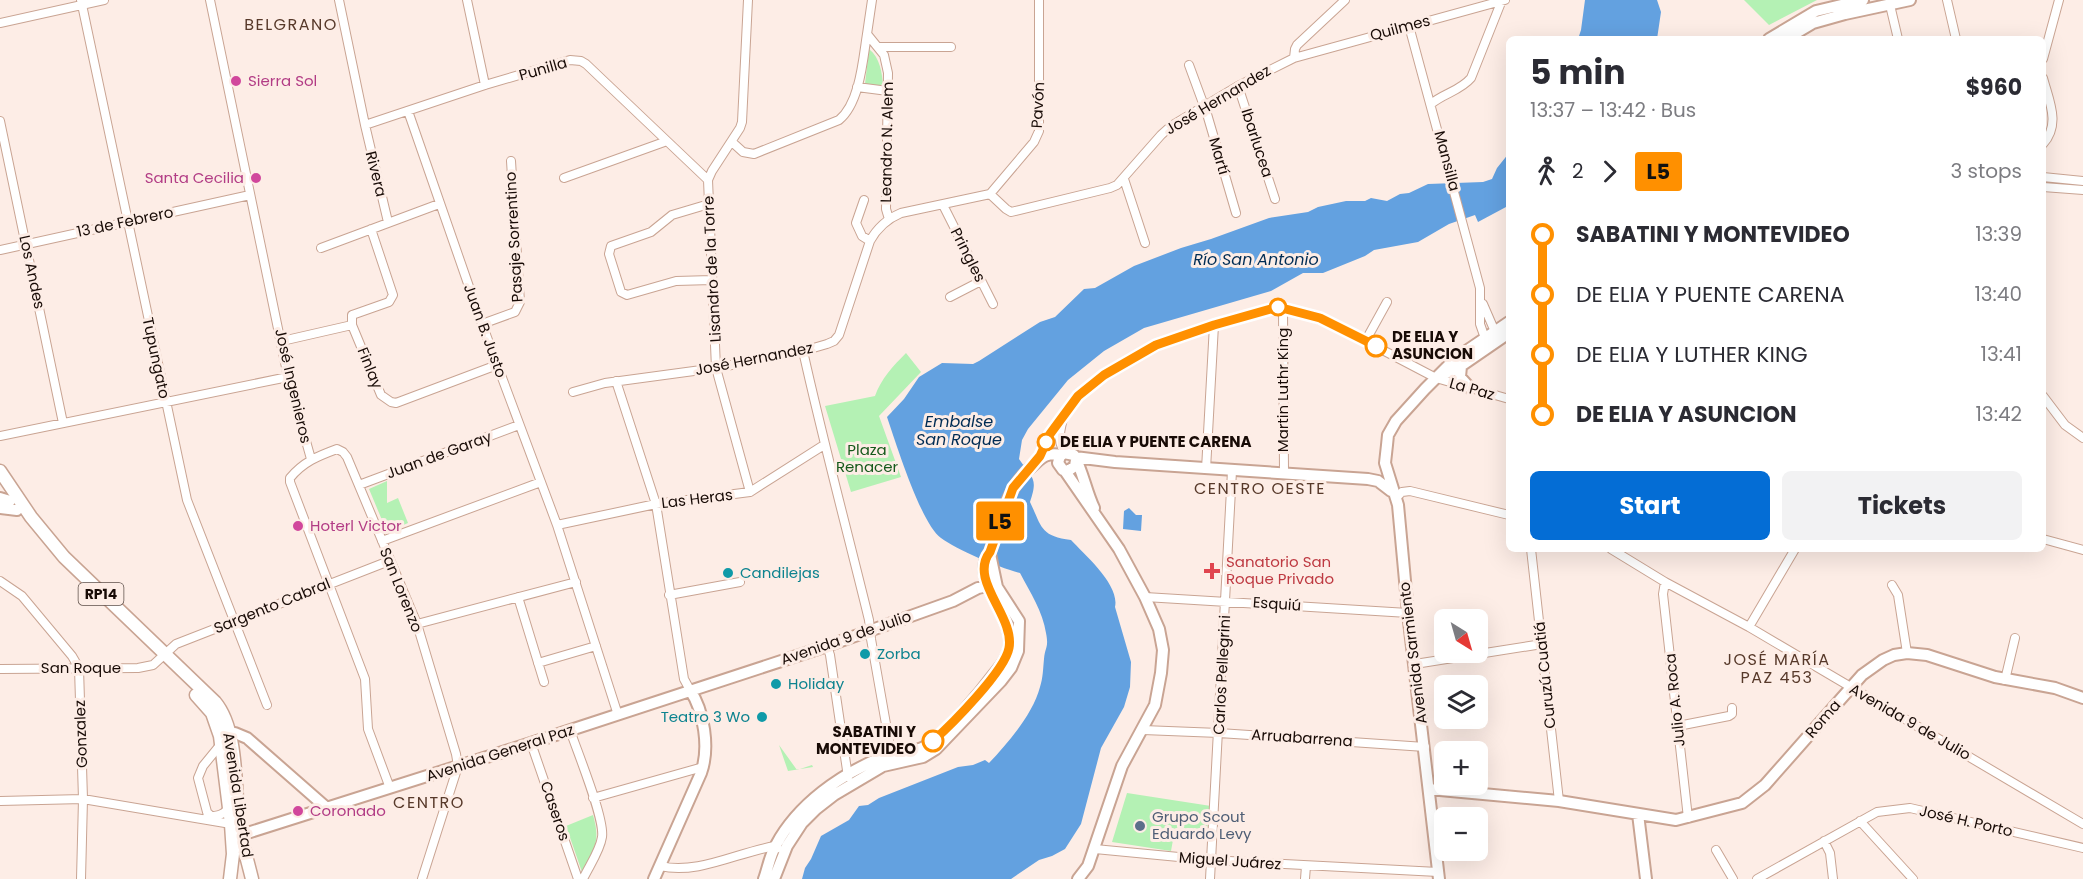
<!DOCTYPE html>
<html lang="en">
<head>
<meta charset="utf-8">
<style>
	:root { --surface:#fff; --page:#f2f2f3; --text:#2b2b33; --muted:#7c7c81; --accent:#046dd5 }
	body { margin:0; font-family:Poppins,sans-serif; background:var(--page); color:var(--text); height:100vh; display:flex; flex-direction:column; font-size:22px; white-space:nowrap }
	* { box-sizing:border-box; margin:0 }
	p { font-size:20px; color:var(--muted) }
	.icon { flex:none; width:33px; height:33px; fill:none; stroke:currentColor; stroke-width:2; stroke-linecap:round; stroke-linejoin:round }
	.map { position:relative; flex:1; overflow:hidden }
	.sheet { position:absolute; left:1506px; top:36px; width:540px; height:516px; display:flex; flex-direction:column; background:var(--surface); border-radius:9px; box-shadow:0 6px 24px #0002 }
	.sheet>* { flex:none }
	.badge { padding:0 12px; border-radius:4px; font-size:21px; line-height:39px }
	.needle { width:39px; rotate:143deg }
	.fabs { position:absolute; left:1434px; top:609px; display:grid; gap:12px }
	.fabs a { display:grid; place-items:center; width:54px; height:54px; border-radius:9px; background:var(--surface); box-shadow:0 6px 24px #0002; font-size:30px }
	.map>.badge { position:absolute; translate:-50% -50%; box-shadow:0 0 0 3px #fff }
	.legs { display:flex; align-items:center; gap:9px; height:66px; padding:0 24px; font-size:20px }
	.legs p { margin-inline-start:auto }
	.overview { display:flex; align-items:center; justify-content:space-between; height:102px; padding:0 24px }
	h1 { font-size:33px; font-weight:700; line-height:45px }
	.button { display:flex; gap:12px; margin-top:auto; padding:12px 24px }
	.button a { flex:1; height:69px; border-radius:9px; background:var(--accent); color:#fff; font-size:24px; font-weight:700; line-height:69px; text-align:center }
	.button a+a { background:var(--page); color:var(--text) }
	ul { padding:0 24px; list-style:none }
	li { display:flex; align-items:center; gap:21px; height:60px; font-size:22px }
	li i { display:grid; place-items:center; width:9px; height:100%; margin:0 8px; background:currentColor }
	li i::after { content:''; width:15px; height:15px; margin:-8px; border:4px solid; border-radius:50%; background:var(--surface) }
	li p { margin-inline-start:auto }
	li:first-child i { background:linear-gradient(#0000 50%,currentColor 0) }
	li:last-child i { background:linear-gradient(currentColor 50%,#0000 0) }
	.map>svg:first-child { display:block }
	.green { fill:#b4f1b4 }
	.water { fill:#63a1e0 }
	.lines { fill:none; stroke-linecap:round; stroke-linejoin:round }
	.street-casing { stroke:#c9a493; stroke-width:10 }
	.secondary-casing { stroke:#c9a493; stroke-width:14 }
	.primary-casing { stroke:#c9a493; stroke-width:15 }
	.street { stroke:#fff; stroke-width:8 }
	.secondary { stroke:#fff; stroke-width:10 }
	.primary { stroke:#fff; stroke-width:12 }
	.line-1-casing { stroke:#fff; stroke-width:14 }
	.line-1 { stroke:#ff9000; stroke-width:9 }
	.hotel-dot { fill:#d1479c; stroke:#fdede6; stroke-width:2 }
	.stop-1-dot { fill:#fff; stroke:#ff9000; stroke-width:3 }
	.health-dot { fill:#e0444e; stroke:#fdede6; stroke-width:2 }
	.culture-dot { fill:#0f9aa8; stroke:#fdede6; stroke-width:2 }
	.service-dot { fill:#5c6f8a; stroke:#fdede6; stroke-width:2 }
	.labels { text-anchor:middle; stroke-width:6; stroke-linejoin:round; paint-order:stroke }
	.shield { fill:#fdede6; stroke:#5d4f49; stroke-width:1.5 }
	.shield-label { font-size:14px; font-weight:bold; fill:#180b06 }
	.street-label { font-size:15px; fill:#180b06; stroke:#fdede6 }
	.hotel-label { font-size:15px; fill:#b23c85; stroke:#fdede6; text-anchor:start }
	.stop-label { font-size:15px; font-weight:bold; fill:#180b06; stroke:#fdede6; text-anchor:start }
	.park-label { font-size:15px; fill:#15591b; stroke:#fdede6 }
	.health-label { font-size:15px; fill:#be3a42; stroke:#fdede6; text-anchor:start }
	.culture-label { font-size:15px; fill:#0d838f; stroke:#fdede6; text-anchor:start }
	.service-label { font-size:15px; fill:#4e5e75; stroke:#fdede6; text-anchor:start }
	.neighbourhood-label { font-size:16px; letter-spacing:1.5px; fill:#57392a; stroke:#fdede6 }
	.water-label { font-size:16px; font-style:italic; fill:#002c54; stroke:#fdede6 }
</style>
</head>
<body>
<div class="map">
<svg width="2083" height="879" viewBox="0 0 2083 879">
	<rect width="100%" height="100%" fill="#fdede6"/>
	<!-- green -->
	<path class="green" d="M 1744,0 L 1817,0 L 1769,25 Z
		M 869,49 C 880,58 882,72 883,86 L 865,84 Z
		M 906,353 L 921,372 L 879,416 L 901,477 L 851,492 L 825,406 L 875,396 C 881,379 893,366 906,353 Z
		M 387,481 L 387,503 L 398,498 L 408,523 L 387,532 L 369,489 Z
		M 779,745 L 797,770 L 812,765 L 813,767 L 788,771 Z
		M 1127,793 L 1211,806 L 1206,834 L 1175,829 L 1171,851 L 1112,842 Z
		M 593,815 C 601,842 594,849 582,872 L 566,826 Z"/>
	<!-- water -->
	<path class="water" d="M 1585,0 L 1657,0 L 1661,12 L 1657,39 L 1578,39 L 1581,30 Z
		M 1509,153 L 1509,204 L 1506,207 L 1478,222 L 1475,215 L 1449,224 L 1418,242 L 1374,250 L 1365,256 L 1323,273 L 1303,273 L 1271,291 L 1144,328 L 1104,351 L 1068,380 L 1028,429 L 1022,440 L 1019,459 C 1033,479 1038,478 1030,502 C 1042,527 1040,536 1071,540 C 1085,555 1120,585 1115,607 L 1131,662 L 1130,687 L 1124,707 L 1101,748 L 1081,824 L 1065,849 L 1052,856 L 1039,860 L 1011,879 L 802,879 L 805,868 L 811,859 L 821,836 L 849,820 L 859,806 L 868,805 L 879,798 L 958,767 L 973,765 L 985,760 L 989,763 C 1008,743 1033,714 1040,687 C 1043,678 1043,669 1044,659 C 1045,647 1049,648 1046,633 C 1043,612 1030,592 1020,573 C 1000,568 957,550 941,538 C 921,524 896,443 887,417 L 904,399 L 919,377 L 942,363 L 973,364 L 979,361 L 1040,322 L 1055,317 L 1084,289 L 1095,288 L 1134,266 L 1181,248 L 1211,239 L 1269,218 L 1308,212 L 1318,207 L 1346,201 L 1365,201 L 1371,198 L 1387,201 L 1400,194 L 1409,193 L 1428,184 L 1483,182 L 1492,179 L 1497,168 Z
		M 1129,508 L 1136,515 L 1142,515 L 1141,531 L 1123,529 L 1124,511 Z"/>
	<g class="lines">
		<defs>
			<path id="street" d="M 81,0 L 187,500 L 267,705
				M 210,0 L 288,377 L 311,459
				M 339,0 L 365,125 L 388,222
				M 467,0 L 485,85
				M 748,0 L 742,122 L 740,128 L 712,171 L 708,180 L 716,368 L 750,492
				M 872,0 L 867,34 L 884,55 L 888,73 L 886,209 L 889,219
				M 1947,0 L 1956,39
				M 1890,5 L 1898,39
				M 0,23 L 104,0
				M 1409,26 L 1480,288 L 1480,324 L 1486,341
				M 879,47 L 951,47
				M 1294,58 L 1505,0
				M 2043,59 L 2059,0
				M 1189,65 L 1207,114 L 1236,213
				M 2043,78 C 2049,101 2061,124 2043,144
				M 1238,86 L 1275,199
				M 857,87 L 888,91
				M 1431,104 C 1444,93 1460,91 1471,78 L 1502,0
				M 408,111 L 482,324 L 557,525 L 618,715
				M 0,121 L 63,423
				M 365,125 L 485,85 L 570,60 L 581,61 L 586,64 L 708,180
				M 732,142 L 743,152 L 754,154 L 839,120 C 860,103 863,59 867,34
				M 2043,177 L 2083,181
				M 564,178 L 667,141
				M 1124,179 L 1145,243
				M 2043,187 L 2083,190
				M 990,194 L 1034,142 L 1039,131 L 1039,0
				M 864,200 L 856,223 L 862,236 L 870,241
				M 709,204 L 672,215 L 651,232 L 611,246 L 609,254 L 621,292 L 627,295 L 676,281 L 712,280
				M 943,205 L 993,304
				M 321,248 L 439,204
				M 0,250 L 250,195
				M 950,297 L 981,281
				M 1483,304 L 1496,334
				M 1283,308 L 1284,473
				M 482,324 L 515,312 L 520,302 L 511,161
				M 352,325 L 352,315 L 355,314 L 389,302 L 393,295 L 371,229
				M 1366,340 L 1387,302
				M 282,341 L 352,325 L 381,395 L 391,402 L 396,403 L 497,365
				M 803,351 C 823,441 847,530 869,620 L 871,639 L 892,758
				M 616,381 L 656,504 L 684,679 L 690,690
				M 573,392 L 605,383 L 716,368 L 803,351 L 827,344 L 834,341 L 839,335 L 870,241 C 877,228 887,219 901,213 L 990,194 L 1006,209 L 1011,212 L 1110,188 L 1117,185 L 1161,135 L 1171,126 L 1238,86 L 1294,58 L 1295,49 L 1297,45 L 1345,0
				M 2043,396 L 2065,425 L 2083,438
				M 1063,419 C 1060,431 1056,444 1067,453
				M 0,436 L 288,377
				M 1037,460 L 1050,434 L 1064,414 L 1091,384 L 1104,375 L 1168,340 L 1278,307 L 1331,323 L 1436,378 L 1509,399
				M 1206,469 L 1214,325
				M 359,485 L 519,425
				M 1396,498 L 1402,492 L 1410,491 L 1509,515
				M 557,525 L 656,504 L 750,492 L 824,445
				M 2043,539 L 2083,550
				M 382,541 L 541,482
				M 1531,549 L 1559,801
				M 1611,549 L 1665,582 L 1749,627 L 2083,824
				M 0,581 L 22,596 L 72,656 L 79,668 L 83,799 L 81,879
				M 1665,582 L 1663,594 L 1688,818
				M 1892,585 L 1898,595 L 1907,653
				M 669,595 L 740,582
				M 518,597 L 544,682
				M 1145,597 L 1408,613
				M 417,624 L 576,582
				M 1749,627 L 1795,549
				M 827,646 L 830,655 L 848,777
				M 538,663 L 596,646
				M 1415,664 L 1542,644
				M 0,669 L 138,668 L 153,665 L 176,644 L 389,561
				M 2005,680 L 2015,638
				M 1678,726 L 1729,716 L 1732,714 L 1732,708
				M 570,730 C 577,751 605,819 602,837 C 600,851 589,866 583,879
				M 1143,730 L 1219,733 L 1425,747
				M 531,743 L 578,879
				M 390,788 L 368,729 L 365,679 L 290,482 L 290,478 C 303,462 318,456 337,449 L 343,452 L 347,457 L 417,624 L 456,754 L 458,766 L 422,879
				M 593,798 L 703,767
				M 0,801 L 83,799 L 231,824
				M 207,817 C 216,816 227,815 229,805
				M 214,819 L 207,812 L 198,778 L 203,766 L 221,744
				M 1860,821 L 1913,879
				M 1824,841 L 1830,853 L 1833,879
				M 1095,849 L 1210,860 L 1438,872
				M 1716,850 L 1733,879
				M 660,866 C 698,875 738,852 775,846 L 778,848
				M 1210,879 L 1232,471
				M 1305,879 L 1306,866
				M 1757,879 L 1877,812 L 1910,808 L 2083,848"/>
			<path id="secondary" d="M 1769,39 L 1816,11 L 1863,0
				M 1786,39 L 1813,23 L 1845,14 L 1910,0
				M 1461,366 L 1460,377 L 1470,388
				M 1444,374 L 1461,366 L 1509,333
				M 1075,457 L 1115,462 L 1368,479 L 1378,481 L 1391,491
				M 1076,460 L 1075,466 L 1068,471 L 1063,470 L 1058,463 L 1060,456 L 1064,453 L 1074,455 C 1083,472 1086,491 1094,508
				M 1065,471 L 1119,549 L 1145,597 L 1159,629 L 1163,650 L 1161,673 L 1155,705 L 1122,766 L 1088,866 L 1078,879
				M 0,498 L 10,501
				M 0,508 L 17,510
				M 230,741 L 231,736 L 235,733 L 247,738 L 328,809
				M 1429,789 L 1559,801 L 1676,820 L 1742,803 L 1765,785 L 1862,675 L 1883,660 L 1894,655 L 1907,653 L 1927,655 L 1995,677 L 2055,688 L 2083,698
				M 1638,814 L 1646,879
				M 241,835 L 531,743 L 827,646 L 953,601 L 978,588 L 988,586 L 999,592
				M 654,879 L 701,773 C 710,748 704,711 690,690
				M 764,879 C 768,868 770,855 776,845 C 798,804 841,774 883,757 C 897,751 913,754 926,746 C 947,733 980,693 995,673 C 1001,666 1007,659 1009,650 C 1017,617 968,580 990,552 C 1000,523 1006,489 1030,468 C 1042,458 1044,452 1062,455
				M 774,879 L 787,846 L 802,823 L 816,809 L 834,795 L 883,766 L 923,757 L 936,749 L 1001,681 L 1011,668 L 1018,651 L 1019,621 L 997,587 L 990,554
				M 1439,879 L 1408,613 L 1398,505 L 1385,463 L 1387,445 L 1388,435 L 1396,421 L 1425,389 L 1456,358 L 1509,322"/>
			<path id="primary" d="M 0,471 L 31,517 L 64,557 L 215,702 C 237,728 235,782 238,815 C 240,837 247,858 252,879
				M 196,695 L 212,713 L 220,736 L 231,824 L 233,854 L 230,879"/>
		</defs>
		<!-- street casing -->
		<use href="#street" class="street-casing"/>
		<!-- secondary casing -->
		<use href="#secondary" class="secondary-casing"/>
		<!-- primary casing -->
		<use href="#primary" class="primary-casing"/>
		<!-- street -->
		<use href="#street" class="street"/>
		<!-- secondary -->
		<use href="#secondary" class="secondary"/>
		<!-- primary -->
		<use href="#primary" class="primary"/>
	</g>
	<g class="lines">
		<defs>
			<path id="line-1" d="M 933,741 C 951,725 1005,671 1009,648 C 1015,616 968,580 990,552 L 1013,488 L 1040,456 L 1050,434 L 1078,396 L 1104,375 L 1156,345 L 1214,325 L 1278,307 L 1320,318 L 1376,346"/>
		</defs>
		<!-- line-1 casing -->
		<use href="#line-1" class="line-1-casing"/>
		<!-- line-1 -->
		<use href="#line-1" class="line-1"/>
	</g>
	<!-- markers -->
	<g class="hotel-dot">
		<circle cx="236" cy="81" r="6"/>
		<circle cx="256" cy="178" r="6"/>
		<circle cx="298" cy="526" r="6"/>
		<circle cx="298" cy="811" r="6"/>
	</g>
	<g class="stop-1-dot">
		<circle cx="1278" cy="307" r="8"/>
		<circle cx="1376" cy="346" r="10"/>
		<circle cx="1046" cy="442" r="8"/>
		<circle cx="933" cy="741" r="10"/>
	</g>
	<path class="health-dot" d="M1209 562h6v6h6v6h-6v6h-6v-6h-6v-6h6z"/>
	<g class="culture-dot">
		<circle cx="728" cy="573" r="6"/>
		<circle cx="865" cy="654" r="6"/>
		<circle cx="776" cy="684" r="6"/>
		<circle cx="762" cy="717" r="6"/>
	</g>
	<circle class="service-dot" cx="1140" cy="826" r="6"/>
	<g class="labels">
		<!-- shield labels -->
		<rect class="shield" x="78.5" y="583" width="45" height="22" rx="4.5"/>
		<g class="shield-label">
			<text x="101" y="599">RP14</text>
		</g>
		<!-- street labels -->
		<g class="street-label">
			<text transform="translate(1400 28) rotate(-15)" y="5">Quilmes</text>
			<text transform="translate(543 69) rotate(-16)" y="5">Punilla</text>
			<text transform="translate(1218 100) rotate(-31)" y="5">José Hernandez</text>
			<text transform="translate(1038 105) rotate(-87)" y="5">Pavón</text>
			<text transform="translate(887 142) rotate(-89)" y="5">Leandro N. Alem</text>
			<text transform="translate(1257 143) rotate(72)" y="5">Ibarlucea</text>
			<text transform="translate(1219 156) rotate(74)" y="5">Martí</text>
			<text transform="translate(1447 161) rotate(75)" y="5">Mansilla</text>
			<text transform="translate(376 174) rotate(76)" y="5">Rivera</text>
			<text transform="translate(125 222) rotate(-12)" y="5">13 de Febrero</text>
			<text transform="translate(514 237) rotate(-93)" y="5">Pasaje Sorrentino</text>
			<text transform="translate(968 255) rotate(63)" y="5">Pringles</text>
			<text transform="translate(712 269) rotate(-93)" y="5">Lisandro de la Torre</text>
			<text transform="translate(32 272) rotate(78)" y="5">Los Andes</text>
			<text transform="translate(485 331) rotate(70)" y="5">Juan B. Justo</text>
			<text transform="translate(156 358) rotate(78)" y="5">Tupungato</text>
			<text transform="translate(754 359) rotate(-11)" y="5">José Hernandez</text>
			<text transform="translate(370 368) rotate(68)" y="5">Finlay</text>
			<text transform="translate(293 386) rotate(77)" y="5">José Ingenieros</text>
			<text transform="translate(1472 389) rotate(16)" y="5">La Paz</text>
			<text transform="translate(1283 390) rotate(-90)" y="5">Martin Luthr King</text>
			<text transform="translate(439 455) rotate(-20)" y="5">Juan de Garay</text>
			<text transform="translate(697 499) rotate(-7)" y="5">Las Heras</text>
			<text transform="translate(401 590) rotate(68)" y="5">San Lorenzo</text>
			<text transform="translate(1277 604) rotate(4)" y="5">Esquiú</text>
			<text transform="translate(272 606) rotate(-22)" y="5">Sargento Cabral</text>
			<text transform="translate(846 638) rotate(-19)" y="5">Avenida 9 de Julio</text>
			<text transform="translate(1413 653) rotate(-97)" y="5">Avenida Sarmiento</text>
			<text x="81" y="673">San Roque</text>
			<text transform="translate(1222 675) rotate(-87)" y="5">Carlos Pellegrini</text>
			<text transform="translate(1545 675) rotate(-96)" y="5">Curuzú Cuatiá</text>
			<text transform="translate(1675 700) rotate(-96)" y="5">Julio A. Roca</text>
			<text transform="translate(1823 719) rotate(-49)" y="5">Roma</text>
			<text transform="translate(1910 722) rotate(30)" y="5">Avenida 9 de Julio</text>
			<text transform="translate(81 734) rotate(-92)" y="5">Gonzalez</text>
			<text transform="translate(1302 738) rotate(4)" y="5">Arruabarrena</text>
			<text transform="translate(500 753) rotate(-18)" y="5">Avenida General Paz</text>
			<text transform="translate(238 795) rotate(81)" y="5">Avenida Libertad</text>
			<text transform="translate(555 811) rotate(71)" y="5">Caseros</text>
			<text transform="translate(1966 821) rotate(13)" y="5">José H. Porto</text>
			<text transform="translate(1230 861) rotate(4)" y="5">Miguel Juárez</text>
		</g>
		<!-- hotel labels -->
		<g class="hotel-label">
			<text x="248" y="86">Sierra Sol</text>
			<text x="244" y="183" text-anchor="end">Santa Cecilia</text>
			<text x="310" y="531">Hoterl Victor</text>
			<text x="310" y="816">Coronado</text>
		</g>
		<!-- stop labels -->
		<g class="stop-label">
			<text x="1392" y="342">DE ELIA Y<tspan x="1392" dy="17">ASUNCION</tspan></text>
			<text x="1060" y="447">DE ELIA Y PUENTE CARENA</text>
			<text x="916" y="737" text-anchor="end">SABATINI Y<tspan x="916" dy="17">MONTEVIDEO</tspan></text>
		</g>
		<!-- park labels -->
		<g class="park-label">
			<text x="867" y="455">Plaza<tspan x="867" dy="17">Renacer</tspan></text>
		</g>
		<!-- health labels -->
		<g class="health-label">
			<text x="1226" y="567">Sanatorio San<tspan x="1226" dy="17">Roque Privado</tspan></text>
		</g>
		<!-- culture labels -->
		<g class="culture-label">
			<text x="740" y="578">Candilejas</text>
			<text x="877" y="659">Zorba</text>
			<text x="788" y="689">Holiday</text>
			<text x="750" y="722" text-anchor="end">Teatro 3 Wo</text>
		</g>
		<!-- service labels -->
		<g class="service-label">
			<text x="1152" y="822">Grupo Scout<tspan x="1152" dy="17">Eduardo Levy</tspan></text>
		</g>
		<!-- neighbourhood labels -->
		<g class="neighbourhood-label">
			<text x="291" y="30">BELGRANO</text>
			<text x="1260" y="494">CENTRO OESTE</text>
			<text x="1777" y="665">JOSÉ MARÍA<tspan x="1777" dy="18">PAZ 453</tspan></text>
			<text x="429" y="808">CENTRO</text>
		</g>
		<!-- water labels -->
		<g class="water-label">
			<text x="1256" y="265">Río San Antonio</text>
			<text x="959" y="427">Embalse<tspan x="959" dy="18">San Roque</tspan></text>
		</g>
	</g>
</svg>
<div class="fabs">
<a><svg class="needle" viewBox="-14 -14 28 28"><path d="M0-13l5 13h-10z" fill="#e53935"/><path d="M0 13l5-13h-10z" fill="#7c7c81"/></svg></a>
<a><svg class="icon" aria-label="layers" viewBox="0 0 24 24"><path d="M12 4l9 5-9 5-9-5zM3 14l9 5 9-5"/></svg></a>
<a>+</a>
<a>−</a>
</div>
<b class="badge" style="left:1000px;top:521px;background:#ff9000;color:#111">L5</b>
<section class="sheet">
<div class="overview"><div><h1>5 min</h1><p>13:37 – 13:42 · Bus</p></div><b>$960</b></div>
<div class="legs"><svg class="icon" aria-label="walk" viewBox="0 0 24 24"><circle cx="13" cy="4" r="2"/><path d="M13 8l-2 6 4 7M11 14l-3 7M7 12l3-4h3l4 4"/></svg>2<svg class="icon" aria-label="forward" viewBox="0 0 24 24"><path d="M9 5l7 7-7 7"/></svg><b class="badge" style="background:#ff9000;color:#111">L5</b><p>3 stops</p></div>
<ul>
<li><i style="color:#ff9000"></i><b>SABATINI Y MONTEVIDEO</b><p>13:39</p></li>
<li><i style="color:#ff9000"></i><span>DE ELIA Y PUENTE CARENA</span><p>13:40</p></li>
<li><i style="color:#ff9000"></i><span>DE ELIA Y LUTHER KING</span><p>13:41</p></li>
<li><i style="color:#ff9000"></i><b>DE ELIA Y ASUNCION</b><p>13:42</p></li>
</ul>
<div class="button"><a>Start</a><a>Tickets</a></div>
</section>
</div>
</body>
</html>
